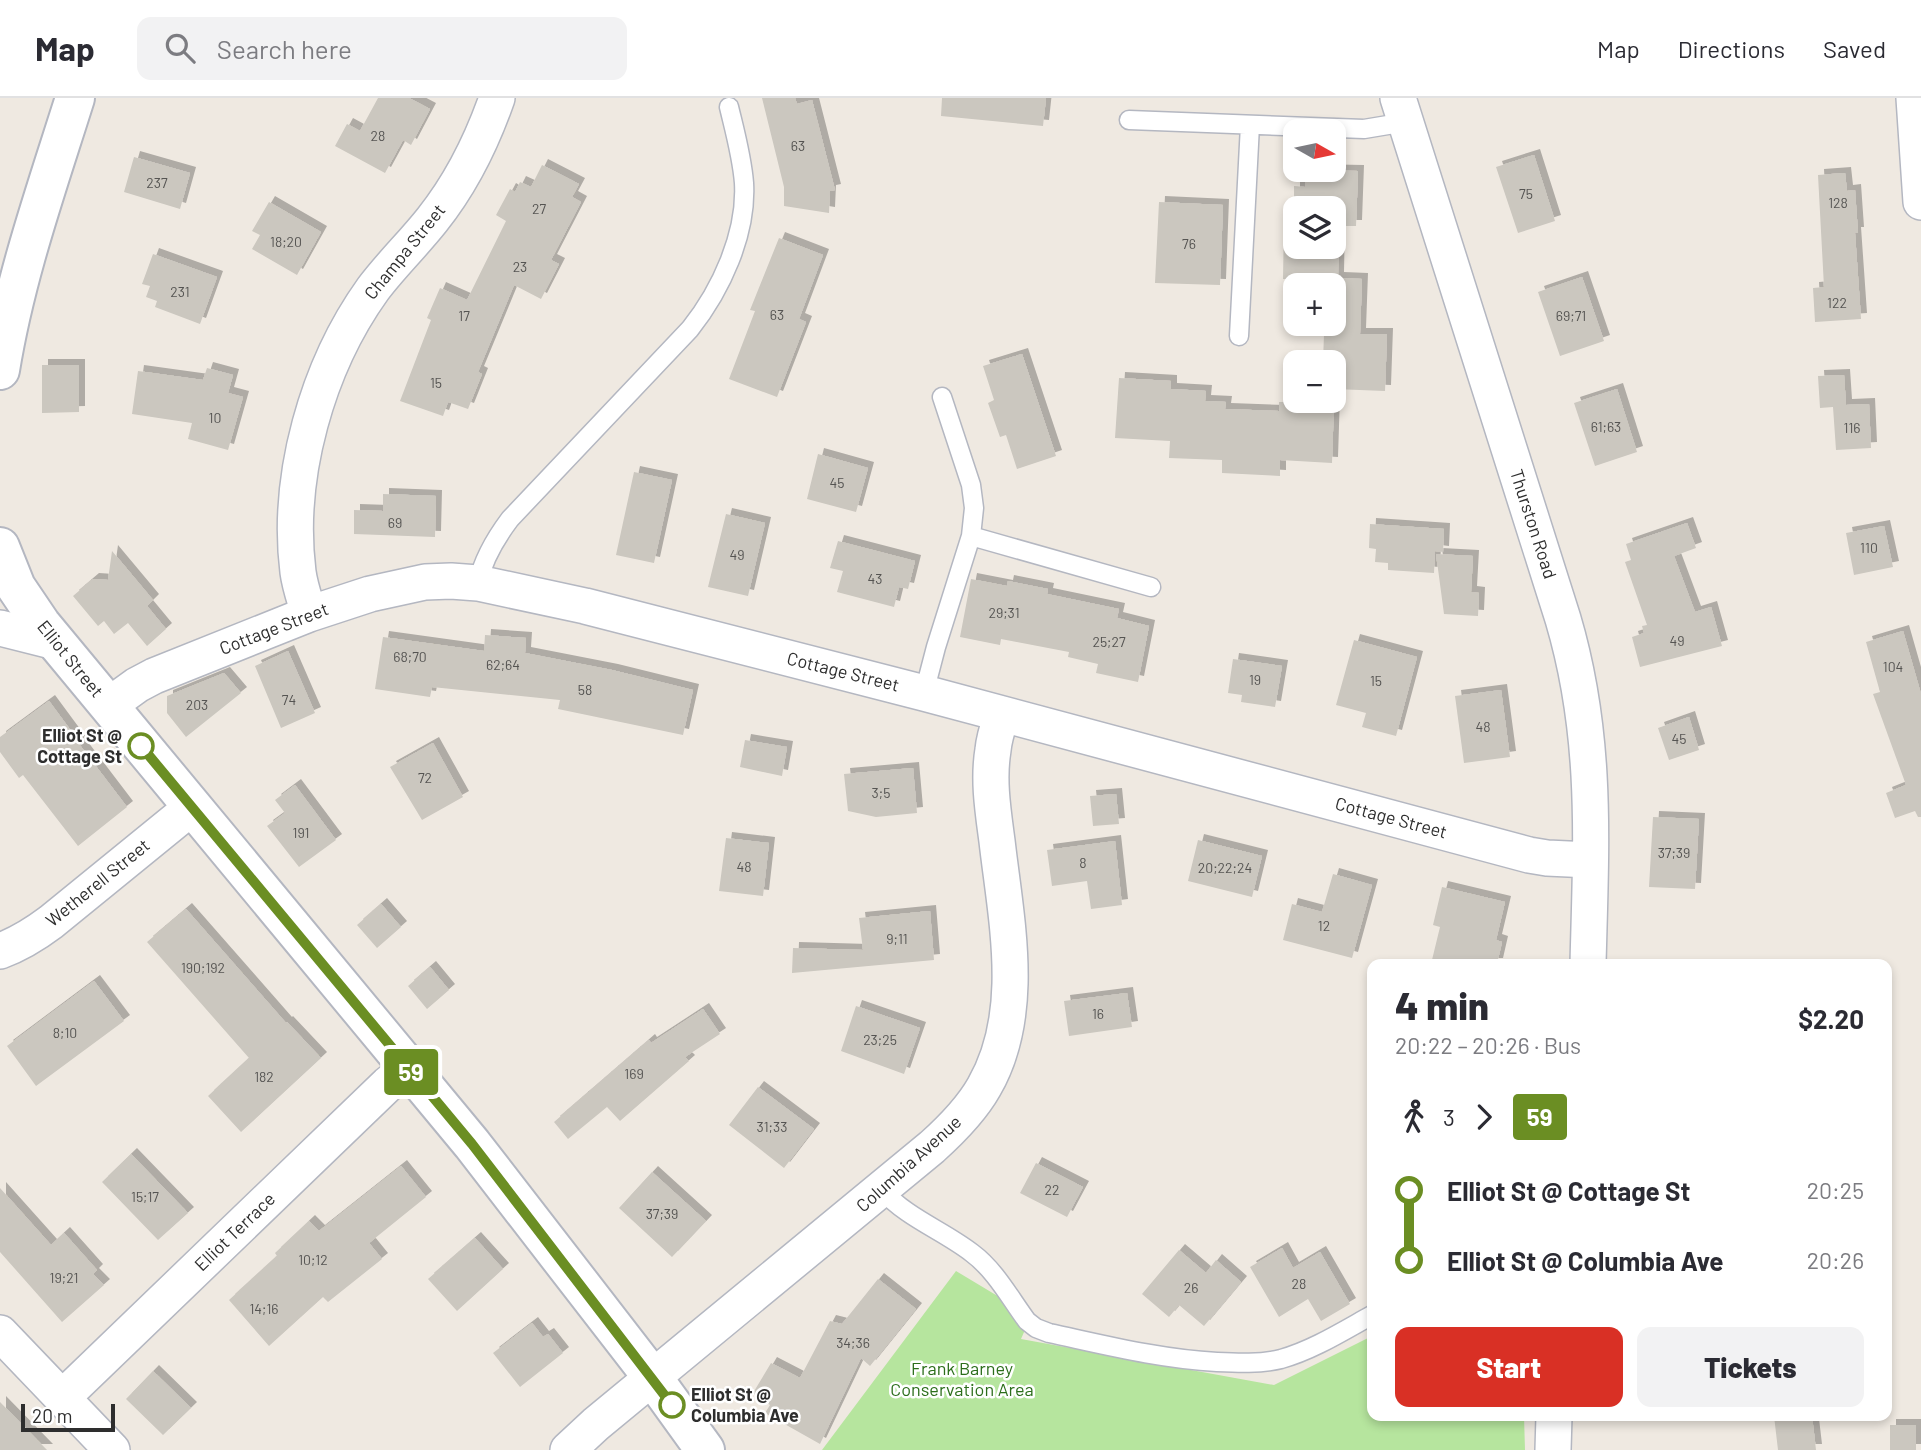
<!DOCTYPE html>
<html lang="en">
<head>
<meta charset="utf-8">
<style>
	:root { --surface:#fff; --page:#f2f2f3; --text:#2b2b33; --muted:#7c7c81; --line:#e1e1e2; --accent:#d93025 }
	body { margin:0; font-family:Barlow,sans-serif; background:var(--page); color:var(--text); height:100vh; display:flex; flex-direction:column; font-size:26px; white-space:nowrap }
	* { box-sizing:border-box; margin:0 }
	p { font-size:23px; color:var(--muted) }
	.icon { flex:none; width:38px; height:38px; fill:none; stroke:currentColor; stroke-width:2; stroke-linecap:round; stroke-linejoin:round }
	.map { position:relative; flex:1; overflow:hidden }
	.panel { position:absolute; left:1367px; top:861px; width:525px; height:462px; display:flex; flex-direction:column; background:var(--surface); border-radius:14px; box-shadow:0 4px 10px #0003 }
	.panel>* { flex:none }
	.badge { padding:0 14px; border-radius:5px; font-size:24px; line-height:46px }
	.needle { width:46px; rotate:99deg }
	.fabs { position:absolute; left:1283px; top:21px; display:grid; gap:14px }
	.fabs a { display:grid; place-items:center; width:63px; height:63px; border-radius:14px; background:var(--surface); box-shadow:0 4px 10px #0003; font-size:35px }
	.scale { position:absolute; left:21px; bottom:18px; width:94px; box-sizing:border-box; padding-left:7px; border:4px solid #2e2e2e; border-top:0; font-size:19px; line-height:24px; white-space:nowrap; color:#2e2e2e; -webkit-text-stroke:5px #fff; paint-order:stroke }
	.map>.badge { position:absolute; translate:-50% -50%; box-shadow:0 0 0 4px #fff }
	.legs { display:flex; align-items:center; gap:10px; height:77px; padding:0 28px; font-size:23px }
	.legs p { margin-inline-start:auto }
	.summary { display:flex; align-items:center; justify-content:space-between; height:119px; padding:0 28px }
	h1 { font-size:38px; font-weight:800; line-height:52px }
	.primary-button { display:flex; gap:14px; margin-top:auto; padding:14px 28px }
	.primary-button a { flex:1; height:80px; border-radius:14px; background:var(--accent); color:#fff; font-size:28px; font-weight:800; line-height:80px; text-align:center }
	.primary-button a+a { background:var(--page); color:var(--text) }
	ul { padding:0 28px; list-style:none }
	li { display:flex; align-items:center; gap:24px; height:70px; font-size:26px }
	li i { display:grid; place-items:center; width:10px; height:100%; margin:0 9px; background:currentColor }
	li i::after { content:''; width:18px; height:18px; margin:-9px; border:5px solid; border-radius:50%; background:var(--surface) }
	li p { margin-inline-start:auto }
	li:first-child i { background:linear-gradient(#0000 50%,currentColor 0) }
	li:last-child i { background:linear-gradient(currentColor 50%,#0000 0) }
	header { display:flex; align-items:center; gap:42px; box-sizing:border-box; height:98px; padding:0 35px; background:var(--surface); border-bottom:2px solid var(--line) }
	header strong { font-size:33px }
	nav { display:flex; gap:38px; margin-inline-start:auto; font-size:24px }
	.search { width:490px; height:63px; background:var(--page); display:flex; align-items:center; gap:18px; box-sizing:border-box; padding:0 24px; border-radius:14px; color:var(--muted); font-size:26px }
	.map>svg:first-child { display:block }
	.green { fill:#b6e59e }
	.building { fill:#cbc7bf; fill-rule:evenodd; filter:url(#shadow) }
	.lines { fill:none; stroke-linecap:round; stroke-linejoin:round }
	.lane-casing { stroke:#b4b7c1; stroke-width:21 }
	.street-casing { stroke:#b4b7c1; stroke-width:38 }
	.secondary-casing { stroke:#b4b7c1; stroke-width:42 }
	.lane { stroke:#fff; stroke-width:18 }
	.street { stroke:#fff; stroke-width:35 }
	.secondary { stroke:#fff; stroke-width:38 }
	.line-1-casing { stroke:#fff; stroke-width:16 }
	.line-1 { stroke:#6b8e23; stroke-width:10 }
	.stop-1-dot { fill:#fff; stroke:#6b8e23; stroke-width:3.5 }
	.labels { text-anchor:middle; stroke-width:5; stroke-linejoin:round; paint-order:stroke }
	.number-label { font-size:14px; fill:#555452 }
	.street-label { font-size:18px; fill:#2e2e2e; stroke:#fff }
	.stop-label { font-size:18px; font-weight:bold; fill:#2e2e2e; stroke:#fff; text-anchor:end }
	.park-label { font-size:18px; fill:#2c6e1b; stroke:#fff }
</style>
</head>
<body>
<header>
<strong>Map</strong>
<div class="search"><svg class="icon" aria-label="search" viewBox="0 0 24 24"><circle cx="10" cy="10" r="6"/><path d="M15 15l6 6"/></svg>Search here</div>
<nav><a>Map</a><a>Directions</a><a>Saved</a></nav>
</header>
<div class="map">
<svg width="1921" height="1352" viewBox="0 0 1921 1352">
	<defs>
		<filter id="shadow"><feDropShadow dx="6" dy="-6" stdDeviation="0" flood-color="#0004"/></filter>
	</defs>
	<rect width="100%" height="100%" fill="#efe9e1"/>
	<!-- green -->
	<path class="green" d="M 956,1173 L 1031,1218 L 1021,1241 L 1274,1287 L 1372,1238 L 1372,1318 L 1524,1318 L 1525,1352 L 822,1352 Z"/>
	<!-- building -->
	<path class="building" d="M 378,0 L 409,0 L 430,11 L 411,47 L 403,42 L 385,75 L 335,48 L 347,26 L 360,33 Z
		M 762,0 L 795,0 L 797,6 L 812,2 L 835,92 L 830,93 L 829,115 L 784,108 L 784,89 Z
		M 942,0 L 1046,0 L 1043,28 L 941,18 Z
		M 1534,57 L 1555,123 L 1518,135 L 1496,69 Z
		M 134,59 L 190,75 L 180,111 L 124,94 Z
		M 542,67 L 579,86 L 572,99 L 581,104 L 551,162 L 559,166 L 541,201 L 514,187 L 478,274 L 482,276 L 468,311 L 448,304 L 443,318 L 400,303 L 431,222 L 427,220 L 440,190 L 467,202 L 506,123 L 496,117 L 510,91 L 515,94 L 520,84 L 531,89 Z
		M 1305,72 L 1358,73 L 1356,128 L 1339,128 L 1338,180 L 1362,181 L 1360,236 L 1387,236 L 1385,293 L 1334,291 L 1334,264 L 1323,264 L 1324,236 L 1310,236 L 1310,226 L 1334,226 L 1334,187 L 1309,187 L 1310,181 L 1283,181 L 1284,124 L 1294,124 L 1294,88 L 1305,89 ZM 1295,110 L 1334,110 L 1334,149 L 1295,149 Z
		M 1845,75 L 1847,93 L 1855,92 L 1858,135 L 1855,135 L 1861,221 L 1815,224 L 1813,190 L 1824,189 L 1818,77 Z
		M 269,104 L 321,134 L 297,177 L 252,151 L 260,137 L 252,133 Z
		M 1159,104 L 1223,107 L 1220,187 L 1155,185 Z
		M 779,140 L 823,157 L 799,221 L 806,224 L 777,299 L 729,281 L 755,213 L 750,212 Z
		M 153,156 L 217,179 L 200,226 L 155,209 L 157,203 L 146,199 L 150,188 L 142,186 Z
		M 1582,179 L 1604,243 L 1560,258 L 1538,194 Z
		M 1022,256 L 1056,358 L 1017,371 L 1006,337 L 1000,339 L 988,305 L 994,302 L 983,268 Z
		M 42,267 L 79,267 L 79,314 L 42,315 Z
		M 207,270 L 233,277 L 228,295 L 243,299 L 228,352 L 188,341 L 192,325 L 132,316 L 138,273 L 203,282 Z
		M 1844,277 L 1846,307 L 1869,306 L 1871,350 L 1836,352 L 1833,309 L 1820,310 L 1818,278 Z
		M 1119,280 L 1171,283 L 1171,291 L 1206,293 L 1205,303 L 1226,304 L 1225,311 L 1279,313 L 1279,304 L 1334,303 L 1332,365 L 1280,362 L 1280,378 L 1222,375 L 1222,362 L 1169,360 L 1170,343 L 1115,340 Z
		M 1617,291 L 1637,354 L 1595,368 L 1574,305 Z
		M 818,356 L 868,370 L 856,414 L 807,401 Z
		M 634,374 L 672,382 L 654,465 L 616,457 Z
		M 383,396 L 436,398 L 435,439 L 354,436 L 354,412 L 383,413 Z
		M 726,416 L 765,425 L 748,498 L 708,489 Z
		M 1687,425 L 1696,450 L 1674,458 L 1695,514 L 1711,509 L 1722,548 L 1640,569 L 1632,539 L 1644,535 L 1642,528 L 1647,527 L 1625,464 L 1631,462 L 1626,446 Z
		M 1370,426 L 1444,431 L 1443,454 L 1435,453 L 1434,475 L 1388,472 L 1388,465 L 1375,464 L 1376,451 L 1369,450 Z
		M 1884,428 L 1893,469 L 1854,477 L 1846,435 Z
		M 838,443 L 915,463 L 908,491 L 899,489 L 894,509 L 837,494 L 843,473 L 830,470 Z
		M 112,453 L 153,502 L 147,508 L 166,531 L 147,548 L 128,525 L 114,536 L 104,523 L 98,528 L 73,498 L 93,481 L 108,482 Z
		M 1436,456 L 1473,458 L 1471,494 L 1479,495 L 1478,518 L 1444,516 Z
		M 971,481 L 1007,488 L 1008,483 L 1048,491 L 1047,496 L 1119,511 L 1117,520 L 1149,528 L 1138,584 L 1096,575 L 1098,566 L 1068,559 L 1069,554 L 1001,541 L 1000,547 L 960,539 Z
		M 1903,533 L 1921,596 L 1921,719 L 1918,719 L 1915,713 L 1895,720 L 1886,695 L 1906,687 L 1873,596 L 1880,594 L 1866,544 Z
		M 485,537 L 526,540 L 525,555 L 612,572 L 693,592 L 683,637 L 558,611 L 560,602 L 432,589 L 430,599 L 375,591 L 383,539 L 484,553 Z
		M 1354,542 L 1417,559 L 1396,638 L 1362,629 L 1366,615 L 1336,607 Z
		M 288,553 L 315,615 L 281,630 L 255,568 Z
		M 1233,561 L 1282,568 L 1275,609 L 1241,604 L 1242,597 L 1228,595 Z
		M 224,575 L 241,595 L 186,639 L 167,615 L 167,598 Z
		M 1501,592 L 1510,659 L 1464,665 L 1455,598 Z
		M 49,603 L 80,645 L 79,646 L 127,709 L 78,748 L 23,677 L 19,680 L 0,654 L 0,639 Z
		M 1689,619 L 1699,652 L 1669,662 L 1658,630 Z
		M 745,642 L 787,649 L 782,678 L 740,669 Z
		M 433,645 L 463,699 L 422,722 L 390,669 Z
		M 913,670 L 917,715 L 876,719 L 848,713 L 844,676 Z
		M 295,687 L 336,742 L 299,769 L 267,728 L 285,715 L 275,702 Z
		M 1116,696 L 1119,726 L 1093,728 L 1090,698 Z
		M 1653,719 L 1699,721 L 1695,791 L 1649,789 Z
		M 726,740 L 769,745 L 763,798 L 719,793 Z
		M 1198,742 L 1262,758 L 1252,799 L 1188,783 Z
		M 1115,743 L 1122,807 L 1091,811 L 1087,783 L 1052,788 L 1047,752 Z
		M 1333,776 L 1372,787 L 1352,860 L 1283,842 L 1292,806 L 1322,814 Z
		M 1442,789 L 1505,804 L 1496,842 L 1502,844 L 1497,866 L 1431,866 L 1440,829 L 1433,827 Z
		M 381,806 L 401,829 L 377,850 L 357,827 Z
		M 186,811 L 286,925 L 287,924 L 321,960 L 241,1034 L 208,998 L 249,960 L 147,844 Z
		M 930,813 L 934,862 L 792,875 L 793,850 L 863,852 L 859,820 Z
		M 430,869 L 449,892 L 427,911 L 408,888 Z
		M 94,883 L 124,923 L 36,988 L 7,948 Z
		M 1127,895 L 1132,929 L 1069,938 L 1064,903 Z
		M 856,908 L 920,930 L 904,976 L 841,953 Z
		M 703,911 L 720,936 L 685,959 L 689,963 L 620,1023 L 607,1009 L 568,1041 L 554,1024 L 649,942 L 651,945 Z
		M 758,989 L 814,1031 L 784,1070 L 729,1027 Z
		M 131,1056 L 188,1115 L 158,1142 L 102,1084 Z
		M 1036,1065 L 1083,1089 L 1067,1119 L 1020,1095 Z
		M 401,1068 L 426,1099 L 369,1145 L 382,1161 L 328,1204 L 323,1199 L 269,1248 L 229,1202 L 277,1158 L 275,1155 L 309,1123 L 319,1133 Z
		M 652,1074 L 706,1123 L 672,1159 L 619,1110 Z
		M 0,1090 L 51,1147 L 64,1135 L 97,1172 L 93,1176 L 104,1187 L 62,1224 L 0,1154 Z
		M 475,1140 L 503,1171 L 457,1213 L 428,1181 Z
		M 1282,1150 L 1293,1170 L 1320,1154 L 1350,1206 L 1321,1223 L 1308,1201 L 1279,1219 L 1250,1169 Z
		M 1179,1152 L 1206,1175 L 1216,1162 L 1241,1184 L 1204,1228 L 1179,1207 L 1169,1219 L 1142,1196 Z
		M 878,1181 L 916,1211 L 870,1268 L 861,1260 L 820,1346 L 765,1315 L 770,1307 L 753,1295 L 771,1265 L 800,1280 L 830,1223 L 842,1226 Z
		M 532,1225 L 543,1239 L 548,1236 L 563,1255 L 520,1289 L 493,1255 Z
		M 153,1273 L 191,1310 L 163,1337 L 126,1301 Z
		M 0,1304 L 47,1352 L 0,1352 Z
		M 1774,1318 L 1812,1318 L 1816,1352 L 1778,1352 Z
		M 1890,1327 L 1916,1327 L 1916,1352 L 1890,1352 Z"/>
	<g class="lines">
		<defs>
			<path id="lane" d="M 1129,22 L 1364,31 L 1406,24
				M 1239,238 L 1250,27
				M 971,438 L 1151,489
				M 478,485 C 483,461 495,441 510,421 L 690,231 C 721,192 747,136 744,85 C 742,59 735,34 729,9
				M 924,595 L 936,549 L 971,438 L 974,410 L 971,387 L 942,299
				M 882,1092 C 907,1120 942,1132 972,1155 C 995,1172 1010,1200 1027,1223 L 1036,1230 L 1049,1235 C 1105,1247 1160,1261 1217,1264 C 1238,1265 1260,1266 1281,1261 C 1313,1252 1343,1233 1372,1217"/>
			<path id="street" d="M 1398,0 L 1563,521 C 1598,639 1591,746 1588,866
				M 1914,0 L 1921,104
				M 309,516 C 305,502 300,489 298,474 C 286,379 317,269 373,191 C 391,167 413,146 432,122 C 460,87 482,43 497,0
				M 0,530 L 56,544
				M 108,608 L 137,587 L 154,578 L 309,516 L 370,496 L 425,484 L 451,483 L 478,485 L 585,508 L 924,595 L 1529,757 L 1547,760 L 1590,762
				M 0,853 C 19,846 35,836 51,824 L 191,710
				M 0,1235 L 112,1352
				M 62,1300 L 388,986 L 408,970
				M 568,1352 L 596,1326 L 932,1049 C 952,1031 971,1012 984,989 C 1027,915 1006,822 997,743 C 993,713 988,682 993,652 C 994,640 998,628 1002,616
				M 1553,1352 L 1554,1318"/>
			<path id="secondary" d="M 0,272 C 15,179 47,89 75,0
				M 0,449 L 16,489 L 41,526 L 472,1046 L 653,1280 L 705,1352"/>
		</defs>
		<!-- lane casing -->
		<use href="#lane" class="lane-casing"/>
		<!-- street casing -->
		<use href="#street" class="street-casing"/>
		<!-- secondary casing -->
		<use href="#secondary" class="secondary-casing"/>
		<!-- lane -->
		<use href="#lane" class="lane"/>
		<!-- street -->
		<use href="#street" class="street"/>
		<!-- secondary -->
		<use href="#secondary" class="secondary"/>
	</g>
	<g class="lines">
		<defs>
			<path id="line-1" d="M 141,648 L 472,1046 L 672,1307"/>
		</defs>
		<!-- line-1 casing -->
		<use href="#line-1" class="line-1-casing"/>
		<!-- line-1 -->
		<use href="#line-1" class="line-1"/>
	</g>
	<!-- markers -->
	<g class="stop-1-dot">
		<circle cx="141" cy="648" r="12"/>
		<circle cx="672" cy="1307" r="12"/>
	</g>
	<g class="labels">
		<!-- number labels -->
		<g class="number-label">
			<text x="378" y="43">28</text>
			<text x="798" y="53">63</text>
			<text x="157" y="90">237</text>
			<text x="1526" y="101">75</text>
			<text x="1838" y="110">128</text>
			<text x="539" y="116">27</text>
			<text x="286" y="149">18;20</text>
			<text x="1189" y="151">76</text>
			<text x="520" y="174">23</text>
			<text x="180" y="199">231</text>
			<text x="1837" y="210">122</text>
			<text x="777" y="222">63</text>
			<text x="464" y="223">17</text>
			<text x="1571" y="223">69;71</text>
			<text x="436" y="290">15</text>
			<text x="215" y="325">10</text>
			<text x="1606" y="334">61;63</text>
			<text x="1852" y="335">116</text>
			<text x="837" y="390">45</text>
			<text x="395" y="430">69</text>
			<text x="1869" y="455">110</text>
			<text x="737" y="462">49</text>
			<text x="875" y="486">43</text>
			<text x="1004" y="520">29;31</text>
			<text x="1677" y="548">49</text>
			<text x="1109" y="549">25;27</text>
			<text x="410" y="564">68;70</text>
			<text x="503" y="572">62;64</text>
			<text x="1893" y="574">104</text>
			<text x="1255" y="587">19</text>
			<text x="1376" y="588">15</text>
			<text x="585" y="597">58</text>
			<text x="289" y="607">74</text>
			<text x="197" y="612">203</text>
			<text x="1483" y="634">48</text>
			<text x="1679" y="646">45</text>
			<text x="425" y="685">72</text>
			<text x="881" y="700">3;5</text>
			<text x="301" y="740">191</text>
			<text x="1674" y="760">37;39</text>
			<text x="1083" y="770">8</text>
			<text x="744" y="774">48</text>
			<text x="1225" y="775">20;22;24</text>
			<text x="1324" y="833">12</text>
			<text x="897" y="846">9;11</text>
			<text x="203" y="875">190;192</text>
			<text x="1098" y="921">16</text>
			<text x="65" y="940">8;10</text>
			<text x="880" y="947">23;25</text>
			<text x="634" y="981">169</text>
			<text x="264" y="984">182</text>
			<text x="772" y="1034">31;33</text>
			<text x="1052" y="1097">22</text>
			<text x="145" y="1104">15;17</text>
			<text x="662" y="1121">37;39</text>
			<text x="313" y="1167">10;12</text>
			<text x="64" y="1185">19;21</text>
			<text x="1299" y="1191">28</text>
			<text x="1191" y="1195">26</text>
			<text x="264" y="1216">14;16</text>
			<text x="853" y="1250">34;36</text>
		</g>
		<!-- street labels -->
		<g class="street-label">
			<text transform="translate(405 154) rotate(-51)" y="6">Champa Street</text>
			<text transform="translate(1533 426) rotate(72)" y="6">Thurston Road</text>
			<text transform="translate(274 531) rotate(-21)" y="6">Cottage Street</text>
			<text transform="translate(70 561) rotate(51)" y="6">Elliot Street</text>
			<text transform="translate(843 574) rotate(14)" y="6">Cottage Street</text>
			<text transform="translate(1391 720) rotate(15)" y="6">Cottage Street</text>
			<text transform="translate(98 785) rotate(-39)" y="6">Wetherell Street</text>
			<text transform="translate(909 1066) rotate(-42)" y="6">Columbia Avenue</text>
			<text transform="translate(235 1134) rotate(-44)" y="6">Elliot Terrace</text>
		</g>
		<!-- stop labels -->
		<g class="stop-label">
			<text x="122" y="644">Elliot St @<tspan x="122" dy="21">Cottage St</tspan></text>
			<text x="691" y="1303" text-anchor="start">Elliot St @<tspan x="691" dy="21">Columbia Ave</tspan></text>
		</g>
		<!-- park labels -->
		<g class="park-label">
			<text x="962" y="1277">Frank Barney<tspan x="962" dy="21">Conservation Area</tspan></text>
		</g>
	</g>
</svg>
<div class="fabs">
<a><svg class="needle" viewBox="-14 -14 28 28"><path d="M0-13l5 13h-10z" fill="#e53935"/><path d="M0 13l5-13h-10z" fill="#7c7c81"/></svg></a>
<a><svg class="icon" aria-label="layers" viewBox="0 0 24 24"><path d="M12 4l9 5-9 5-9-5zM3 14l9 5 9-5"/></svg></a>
<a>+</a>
<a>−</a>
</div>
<div class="scale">20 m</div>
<b class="badge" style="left:411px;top:974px;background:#6b8e23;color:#fff">59</b>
<section class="panel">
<div class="summary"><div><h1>4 min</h1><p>20:22 – 20:26 · Bus</p></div><b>$2.20</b></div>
<div class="legs"><svg class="icon" aria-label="walk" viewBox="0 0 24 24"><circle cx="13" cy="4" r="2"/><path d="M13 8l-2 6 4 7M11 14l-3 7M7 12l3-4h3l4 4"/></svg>3<svg class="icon" aria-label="forward" viewBox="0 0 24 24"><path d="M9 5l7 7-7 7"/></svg><b class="badge" style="background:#6b8e23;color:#fff">59</b></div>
<ul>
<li><i style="color:#6b8e23"></i><b>Elliot St @ Cottage St</b><p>20:25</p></li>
<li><i style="color:#6b8e23"></i><b>Elliot St @ Columbia Ave</b><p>20:26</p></li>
</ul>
<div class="primary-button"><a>Start</a><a>Tickets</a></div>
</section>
</div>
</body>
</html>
